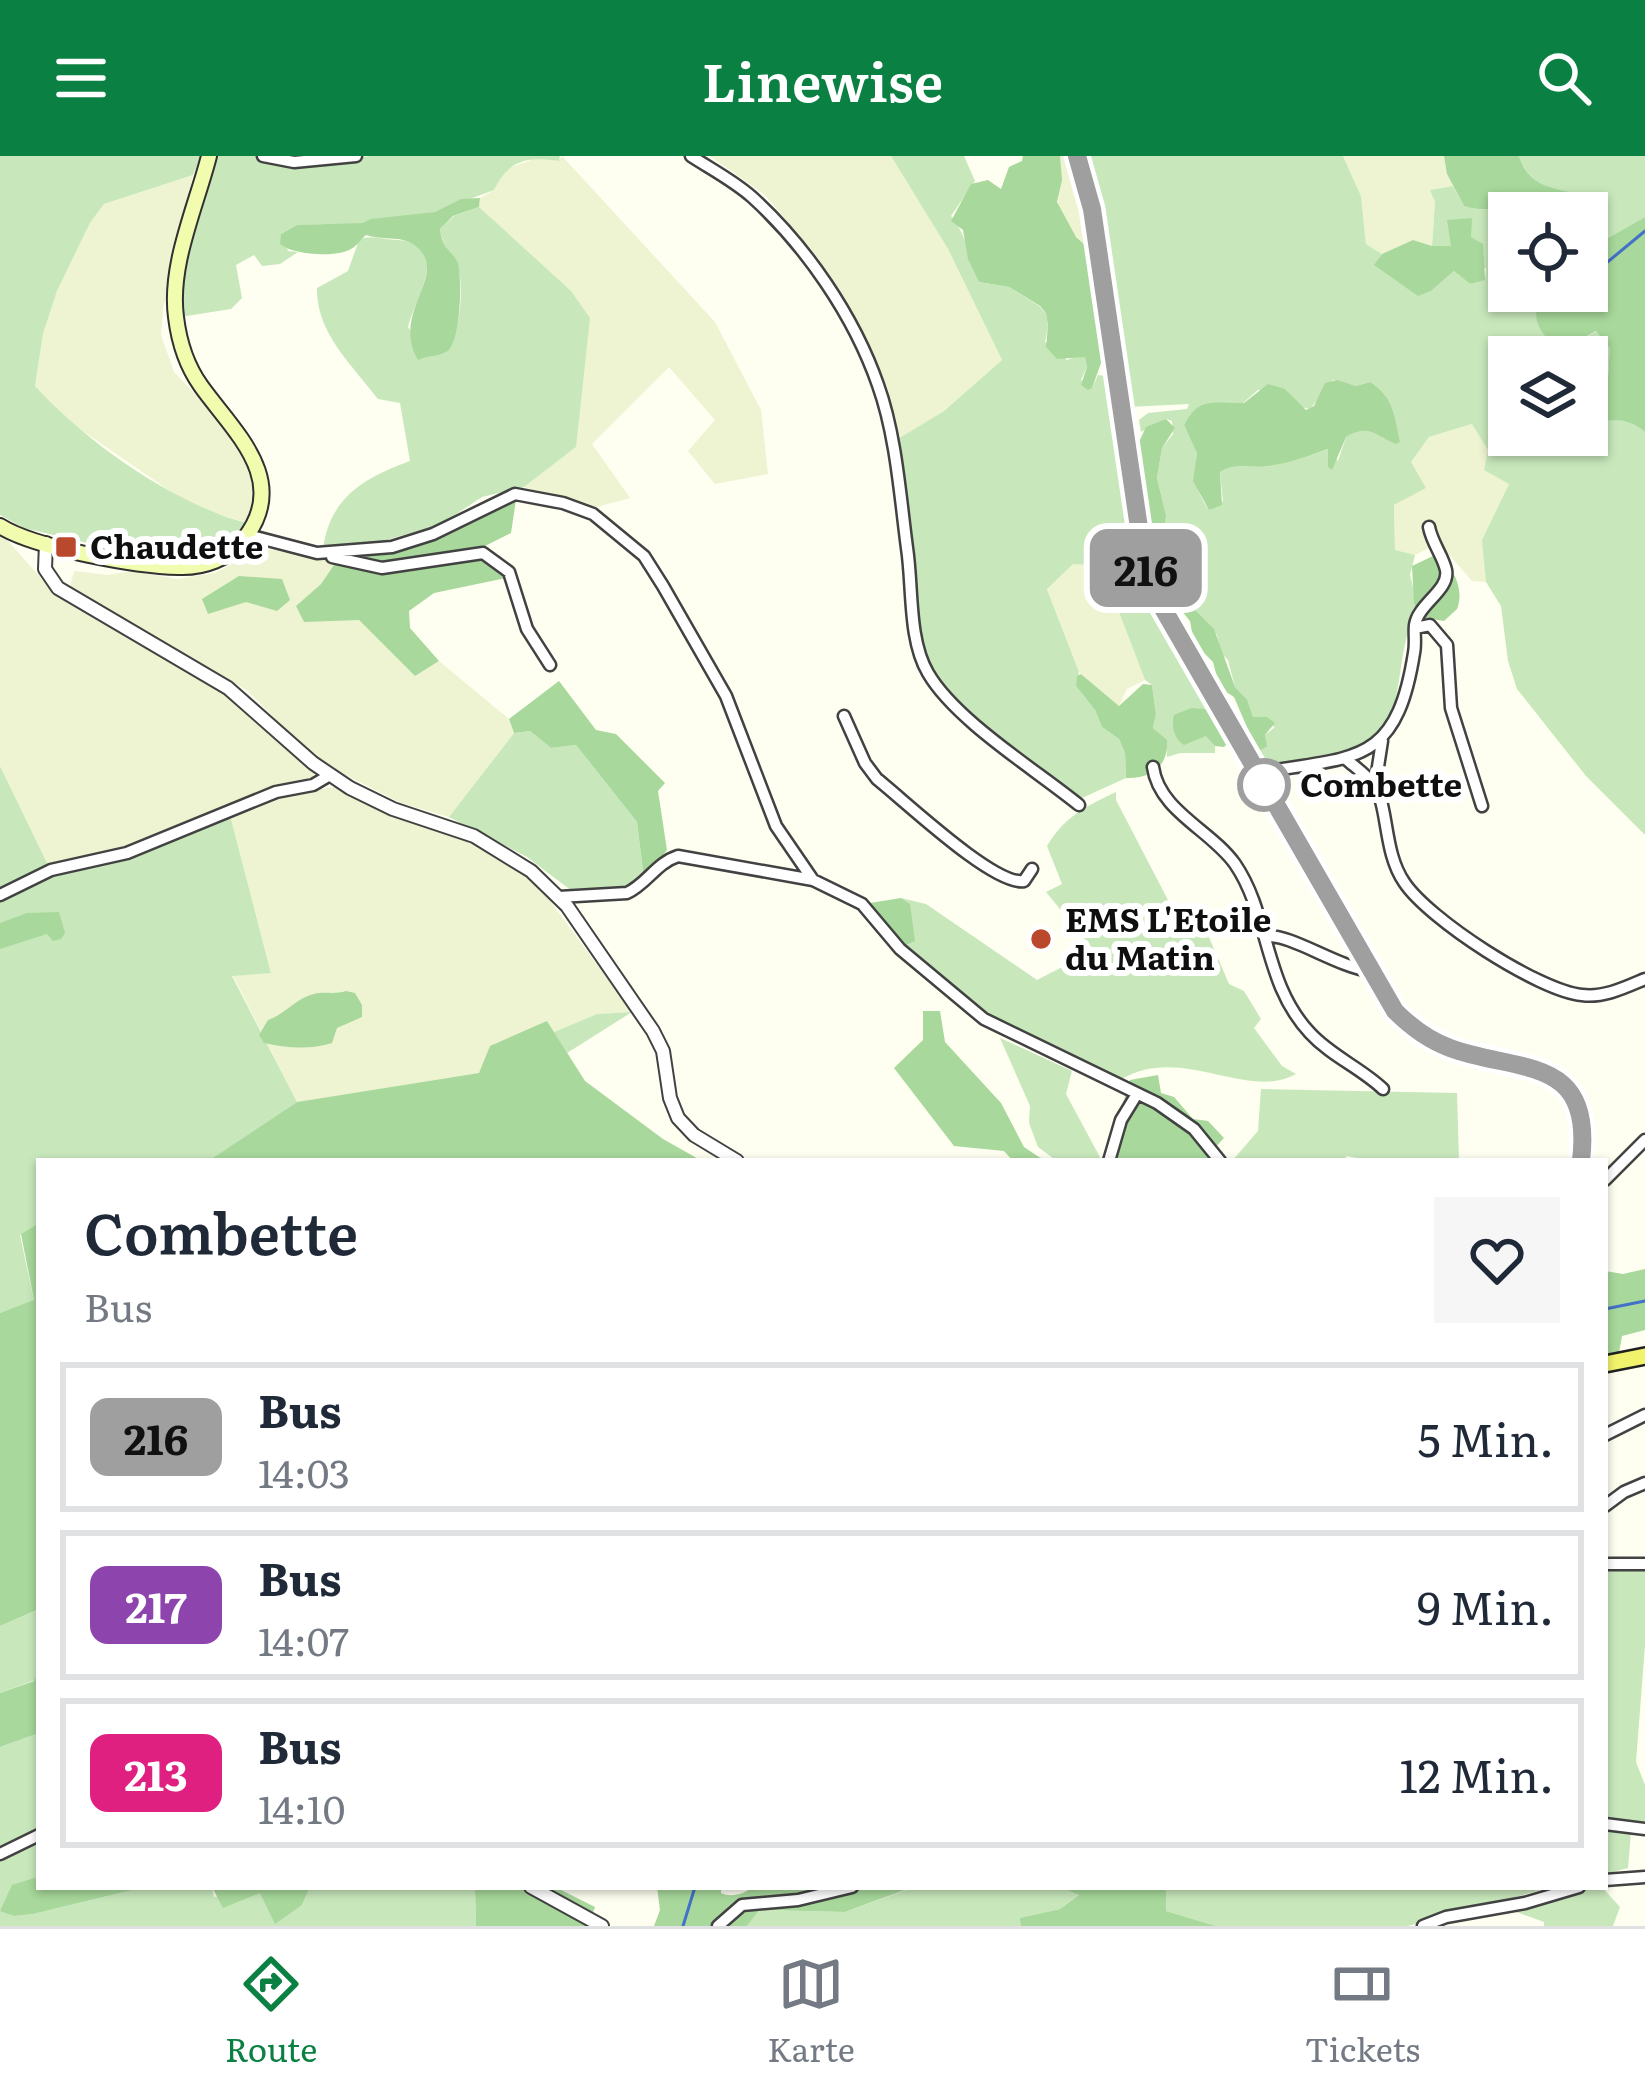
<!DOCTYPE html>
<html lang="de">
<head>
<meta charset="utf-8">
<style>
	:root { --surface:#fff; --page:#f6f6f7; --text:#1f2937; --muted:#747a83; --line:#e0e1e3; --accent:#0b8043 }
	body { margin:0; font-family:Literata,serif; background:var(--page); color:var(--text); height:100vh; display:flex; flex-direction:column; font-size:45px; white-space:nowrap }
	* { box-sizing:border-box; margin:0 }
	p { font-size:39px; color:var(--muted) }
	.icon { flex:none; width:66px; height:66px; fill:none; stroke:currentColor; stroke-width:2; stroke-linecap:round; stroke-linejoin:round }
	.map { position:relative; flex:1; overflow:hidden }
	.drawer { position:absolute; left:36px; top:1002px; width:1572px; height:732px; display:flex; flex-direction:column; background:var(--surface); border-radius:0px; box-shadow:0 3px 9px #0004 }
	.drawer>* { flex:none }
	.badge { padding:0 24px; border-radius:18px; font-size:42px; line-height:78px }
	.tools { position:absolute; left:1488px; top:36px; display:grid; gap:24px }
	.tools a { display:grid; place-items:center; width:120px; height:120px; border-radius:0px; background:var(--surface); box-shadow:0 3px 9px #0004; font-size:60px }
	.map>.badge { position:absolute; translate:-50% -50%; box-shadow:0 0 0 6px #fff }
	.round { display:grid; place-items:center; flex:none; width:126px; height:126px; border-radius:0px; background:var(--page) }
	.headline { display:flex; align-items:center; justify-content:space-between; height:204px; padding:0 48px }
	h1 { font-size:57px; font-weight:600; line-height:90px }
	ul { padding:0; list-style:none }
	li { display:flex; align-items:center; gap:36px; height:150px; margin:0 24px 18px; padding:0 24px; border:6px solid var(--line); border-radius:0px }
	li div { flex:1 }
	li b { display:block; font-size:45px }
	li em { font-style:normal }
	li .badge { min-width:132px; font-weight:700; text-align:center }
	header { display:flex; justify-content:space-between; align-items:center; height:156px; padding:0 48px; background:var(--accent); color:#fff; font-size:54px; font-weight:600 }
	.tabs { display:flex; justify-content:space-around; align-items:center; height:168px; border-top:3px solid var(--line); background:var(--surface); font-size:33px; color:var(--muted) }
	.tabs a { display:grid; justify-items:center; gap:6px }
	.tabs .selected { color:var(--accent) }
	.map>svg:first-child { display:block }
	.farmland { fill:#eef4d2 }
	.green { fill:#c8e8bc; fill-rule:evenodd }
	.forest { fill:#a8d89b }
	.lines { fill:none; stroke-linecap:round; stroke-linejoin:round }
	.stream { stroke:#4271c8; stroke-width:3 }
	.minor-casing { stroke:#424242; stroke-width:15 }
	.tertiary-casing { stroke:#424242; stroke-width:16 }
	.secondary-casing { stroke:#313131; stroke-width:18 }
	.primary-casing { stroke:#202020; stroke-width:20 }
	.minor { stroke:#fff; stroke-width:10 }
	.tertiary { stroke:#fff; stroke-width:12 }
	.secondary { stroke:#f1fcaf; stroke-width:14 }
	.primary { stroke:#f2f36d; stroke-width:15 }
	.line-casing { stroke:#fff; stroke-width:27 }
	.line { stroke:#9f9f9f; stroke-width:18 }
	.poi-dot { fill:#ba482c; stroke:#fff; stroke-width:4.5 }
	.stop-dot { fill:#fff; stroke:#9f9f9f; stroke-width:6 }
	.labels { text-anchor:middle; stroke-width:12; stroke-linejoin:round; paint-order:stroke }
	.poi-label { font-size:33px; font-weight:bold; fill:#0f0f0f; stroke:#fff; text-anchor:start }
	.stop-label { font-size:33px; font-weight:bold; fill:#0f0f0f; stroke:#fff; text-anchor:start }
</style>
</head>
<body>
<header><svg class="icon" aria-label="menu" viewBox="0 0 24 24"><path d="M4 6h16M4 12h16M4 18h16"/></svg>Linewise<svg class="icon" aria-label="search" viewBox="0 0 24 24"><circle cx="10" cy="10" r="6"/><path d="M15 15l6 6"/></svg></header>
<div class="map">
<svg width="1645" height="1770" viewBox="0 0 1645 1770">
	<rect width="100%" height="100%" fill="#fefef1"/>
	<!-- farmland -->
	<path class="farmland" d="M 562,0 L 715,166 L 761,254 L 768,318 L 715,328 L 688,295 L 715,264 L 669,211 L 592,288 L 630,342 L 593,352 L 524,331 L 576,291 L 491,64 L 479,51 L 480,42 L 494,34 L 504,14 L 539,1 L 558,5 Z
		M 710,0 L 891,0 L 948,93 L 1002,204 L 944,255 L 896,284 L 887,230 L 819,103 L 765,39 Z
		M 1060,0 L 1069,0 L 1075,14 L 1090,95 L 1073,77 L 1058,51 Z
		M 1343,0 L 1444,0 L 1453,30 L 1431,34 L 1435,46 L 1432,90 L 1413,84 L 1382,98 L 1366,88 L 1361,40 Z
		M 193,19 L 163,153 L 161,179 L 174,216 L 225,269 L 252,311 L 256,338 L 250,368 L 189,348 L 64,262 L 35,230 L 43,178 L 57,135 L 90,67 L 104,48 Z
		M 1473,268 L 1509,328 L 1483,384 L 1486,426 L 1472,425 L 1439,387 L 1415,399 L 1395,395 L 1394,349 L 1425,332 L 1411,306 L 1429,281 Z
		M 0,376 L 55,438 L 216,529 L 315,615 L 312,625 L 127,695 L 49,711 L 0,610 Z
		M 262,392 L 336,406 L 321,428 L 296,450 L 359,464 L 415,520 L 439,505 L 509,563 L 514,577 L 449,661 L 401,647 L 334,613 L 289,577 L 248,535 L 70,431 L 74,415 L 108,419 L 132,415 L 177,423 L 215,417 Z
		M 1073,408 L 1101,408 L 1145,524 L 1127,533 L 1119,550 L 1079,516 L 1047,432 Z
		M 335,631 L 497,698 L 536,726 L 632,856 L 597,858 L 554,876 L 548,866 L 480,917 L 297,946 L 232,818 L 271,816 L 231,663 L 280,639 Z"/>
	<!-- green -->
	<path class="green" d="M 0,0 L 201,0 L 193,19 L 104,48 L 90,67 L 57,135 L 43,178 L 35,230 C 87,287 175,349 250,368 C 227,393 211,405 176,408 L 24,372 L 0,359 Z
		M 215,0 L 257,0 L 265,6 L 287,10 L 370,0 L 560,0 L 559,5 C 526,0 509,4 494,34 L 435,56 L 354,68 L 297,69 L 281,78 L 288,95 L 298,96 L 280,108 L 262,110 L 254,99 L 236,109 L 242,142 L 231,153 L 180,161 L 180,128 Z
		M 891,0 L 964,0 L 975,25 L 951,60 C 966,78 971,104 979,126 L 1009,131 L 1039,150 L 1046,157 L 1048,171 L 1045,186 L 1067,204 L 1082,198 L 1085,201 L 1087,211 L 1081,224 L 1092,232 L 1098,219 L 1106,220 L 1132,388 L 1143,427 L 1214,557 L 1196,552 L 1188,587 L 1206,579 L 1215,590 L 1215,597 L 1180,597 L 1167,601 L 1166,584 L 1153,572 L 1156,558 L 1152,529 L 1145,524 L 1101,409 L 1073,408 L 1047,433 L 1079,516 L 1076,530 L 1095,554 L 1102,571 L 1119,583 L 1125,597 L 1126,622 L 1082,642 L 1074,640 C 1025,602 941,550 922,491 L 896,284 L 944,255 L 1002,204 L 948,93 Z
		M 1086,0 L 1343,0 L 1361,40 L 1366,88 L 1382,98 L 1375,109 L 1431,135 L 1454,115 L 1470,128 L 1485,123 L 1486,113 L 1451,90 L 1432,90 L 1435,46 L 1430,34 L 1453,30 L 1464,50 C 1489,58 1513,49 1538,57 L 1509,57 L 1509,135 L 1543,135 L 1534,154 L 1570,189 L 1597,175 L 1610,192 L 1607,237 L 1587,236 L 1587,201 L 1509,201 L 1509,279 L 1587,279 L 1587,269 C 1608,262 1627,261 1645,276 L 1645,679 L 1586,620 L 1517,533 L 1508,505 L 1501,450 L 1486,426 L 1482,384 L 1509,328 L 1484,314 L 1488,294 L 1472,268 L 1429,281 L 1411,306 L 1426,332 L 1394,349 L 1395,394 L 1415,399 L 1410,419 L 1418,451 C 1383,517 1425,593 1312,604 C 1293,605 1273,611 1256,603 L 1256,592 L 1266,590 L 1265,579 L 1275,571 L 1253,561 L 1247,543 L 1235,531 L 1228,504 L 1221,497 L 1217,479 L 1192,451 L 1185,422 L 1164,383 L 1166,359 L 1157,322 L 1162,292 L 1173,278 L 1172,265 L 1166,263 L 1141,276 L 1139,264 L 1148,257 L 1187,253 L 1189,248 L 1127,251 L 1095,33 ZM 1333,224 L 1356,230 L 1370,226 C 1389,237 1394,252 1396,273 L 1384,283 C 1371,270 1361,272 1346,281 L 1338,305 L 1329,293 C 1309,300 1290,306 1270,310 C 1251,313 1237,306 1220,316 L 1223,345 L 1209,354 C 1194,332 1194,321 1197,296 L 1184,269 C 1197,241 1217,248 1243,247 L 1258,234 L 1285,233 L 1301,251 L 1310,253 Z
		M 1519,0 L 1645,0 L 1645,61 L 1606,83 L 1587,80 L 1594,73 L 1594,43 C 1563,39 1530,33 1519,0 Z
		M 479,51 L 571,135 L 590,162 L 576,291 L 524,331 L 482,341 L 441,368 L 356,393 L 323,393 C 330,341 364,322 410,305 L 400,247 L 378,243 C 352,209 316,177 317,132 L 348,115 L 359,84 C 371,78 383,84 397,84 C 454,85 414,145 408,171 L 427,199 L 446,196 C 460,178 465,130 457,108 C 451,94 444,95 440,73 L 454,60 Z
		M 530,575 L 551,592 L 576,589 L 637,666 L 644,723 L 610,737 L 572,735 L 527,701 L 449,661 L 514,577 Z
		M 0,610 L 49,711 L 0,734 Z
		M 1116,636 L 1116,644 L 1169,746 L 1208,779 L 1229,828 L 1244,835 L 1261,863 L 1254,872 L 1282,910 L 1296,918 C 1246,946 1179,886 1119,925 L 991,861 L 903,790 L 910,749 L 901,742 L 926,748 L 1037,824 L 1074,805 L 1098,799 L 1046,736 L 1062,728 L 1047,690 C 1064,661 1086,650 1116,636 Z
		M 227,661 L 231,663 L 271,817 L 232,820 L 297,946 L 208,1005 L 39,1005 L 39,1067 L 20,1079 L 34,1145 L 0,1157 L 0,740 L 52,717 Z
		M 632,856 L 567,897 L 554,876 L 597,858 Z
		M 1000,882 L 1072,915 L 1066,938 L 1102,1005 L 1057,1005 L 1038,991 L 1029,967 L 1030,950 Z
		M 1261,933 L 1457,937 L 1459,1005 L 1372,1005 L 1347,1000 L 1342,1005 L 1232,1005 L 1258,975 Z
		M 1605,1412 L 1645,1415 L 1645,1489 L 1636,1606 L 1645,1629 L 1645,1676 L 1631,1676 L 1628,1712 L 1605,1718 Z
		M 39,1453 L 39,1513 L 35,1524 L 0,1537 L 0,1470 Z
		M 39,1577 L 39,1723 L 34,1722 L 1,1754 L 14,1760 L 33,1758 L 145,1731 L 212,1731 L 214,1741 L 260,1736 L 302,1749 L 310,1731 L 475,1731 L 476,1770 L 0,1770 L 0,1591 Z
		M 915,1731 L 1061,1731 L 1080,1738 L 1060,1753 L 1021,1762 L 1021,1770 L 747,1770 L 758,1754 L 845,1756 Z
		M 1166,1731 L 1552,1731 L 1408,1770 L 1216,1770 L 1166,1755 Z
		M 1594,1731 L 1602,1731 L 1620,1751 L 1613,1770 L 1544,1770 L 1544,1766 L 1516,1756 Z"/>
	<!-- forest -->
	<path class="forest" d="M 1023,0 L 1060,0 L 1062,24 L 1057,46 L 1076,81 L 1094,97 L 1105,196 L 1092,232 L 1088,234 L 1081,229 L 1087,211 L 1085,201 L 1057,203 L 1046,191 L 1048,170 L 1046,157 L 1040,150 L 1009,131 L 979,126 L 968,103 L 963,74 L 951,65 L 971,28 L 988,24 L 1001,33 L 1009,11 L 1022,5 Z
		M 1444,0 L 1519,0 C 1533,44 1576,27 1604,51 L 1601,63 L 1587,77 L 1587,57 C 1566,57 1546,55 1525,53 C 1503,51 1486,57 1464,50 L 1447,18 Z
		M 480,42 L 479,51 L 453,60 L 440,73 C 443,93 448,91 457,105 C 463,117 461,190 446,196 C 437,201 428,199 418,204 C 389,155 454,116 413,88 C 402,80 380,84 366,79 C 361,83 357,90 351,93 C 336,102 293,99 280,88 L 281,78 L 297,69 L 362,67 L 371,63 L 435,56 L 461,43 Z
		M 1645,61 L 1645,276 C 1626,260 1609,263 1587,269 L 1587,236 L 1607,237 L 1610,192 L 1596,175 L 1570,189 L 1552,187 C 1534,170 1532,157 1543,135 L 1587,135 L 1587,80 L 1606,83 Z
		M 1472,62 L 1471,81 L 1483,88 L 1485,124 L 1470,128 L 1454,115 L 1431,135 L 1418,140 L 1374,109 L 1382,98 L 1413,84 L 1432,90 L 1451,90 L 1447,64 Z
		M 1337,224 L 1356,230 L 1370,226 C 1395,241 1394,261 1400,286 L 1396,288 C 1375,280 1370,267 1346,281 L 1332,314 L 1328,311 L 1328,293 C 1309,300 1290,307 1269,310 C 1251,313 1237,306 1220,316 L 1222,349 L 1209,354 L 1193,325 L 1197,297 L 1184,269 C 1199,239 1216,248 1244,247 L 1268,228 L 1285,233 L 1306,254 L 1314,250 L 1325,227 Z
		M 1166,263 L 1175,272 L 1162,292 L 1157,322 L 1166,359 L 1164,383 L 1185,422 L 1192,451 L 1214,473 L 1235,531 L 1247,543 L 1253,561 L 1267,561 L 1275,567 L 1265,579 L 1267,590 L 1261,594 L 1256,592 L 1234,541 L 1220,532 L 1213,506 L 1194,487 L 1190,465 L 1177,449 L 1177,439 C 1155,419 1141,320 1139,286 L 1146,271 Z
		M 516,344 L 511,377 L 485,390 L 382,409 L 344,399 L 391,394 L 494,349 Z
		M 1433,400 C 1453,407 1465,433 1457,453 L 1444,465 L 1421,461 L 1414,447 L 1412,410 Z
		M 482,401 L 505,416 L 506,422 L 434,437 L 409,455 L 410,472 L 439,505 L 415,520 L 359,464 L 304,466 L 296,450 L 321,428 L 336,406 L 380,415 Z
		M 239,420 L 282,423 L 290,444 L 277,455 L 246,446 L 208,458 L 202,443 Z
		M 1081,518 L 1119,550 L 1143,528 L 1152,529 L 1156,558 L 1153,572 L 1167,584 C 1169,610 1151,623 1126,622 L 1125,597 L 1119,583 L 1102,571 L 1095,554 L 1076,530 L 1077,520 Z
		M 559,525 L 596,574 L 616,578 L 665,627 L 658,635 L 667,694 L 644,723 L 637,666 L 576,589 L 551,592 L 530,575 L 514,577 L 509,563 Z
		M 1191,552 L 1206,553 L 1225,566 L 1228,587 L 1224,591 L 1215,590 L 1206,580 L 1184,589 C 1174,583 1171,569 1174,559 Z
		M 901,742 L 910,748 L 915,785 L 903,790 L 870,747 Z
		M 59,756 L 65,777 L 61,783 L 53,785 L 47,778 L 0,793 L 0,767 L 27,757 Z
		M 346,835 L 355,837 L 362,849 L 362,861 L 337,872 L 332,887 C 311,894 285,892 264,887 L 259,879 L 268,864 C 284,859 296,842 314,838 C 325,835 334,839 346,835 Z
		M 923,855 L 940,855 L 945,886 L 1001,947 L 1024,991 L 1045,1005 L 1013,1005 L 1004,995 L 954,990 L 894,912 L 923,884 Z
		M 547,865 L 585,925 L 663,983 L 702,1005 L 208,1005 L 297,946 L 479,917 L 490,890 Z
		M 1158,919 L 1161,937 L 1174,941 L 1193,963 L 1208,965 L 1224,982 L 1211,996 L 1215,1005 L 1115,1005 L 1121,954 L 1130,924 Z
		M 39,1067 L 39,1453 L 0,1470 L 0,1157 L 34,1144 L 21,1078 Z
		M 1645,1113 L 1645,1174 L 1622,1180 L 1618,1202 L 1605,1207 L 1605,1115 L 1623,1118 Z
		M 39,1513 L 39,1577 L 0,1591 L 0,1537 L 34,1525 Z
		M 34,1722 L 39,1723 L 39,1731 L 145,1731 L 33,1758 L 14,1760 L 0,1755 L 12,1729 Z
		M 212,1731 L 310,1731 L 302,1749 L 275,1768 L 260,1737 L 223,1752 Z
		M 475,1731 L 555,1731 L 595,1751 L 588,1770 L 476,1770 Z
		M 657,1731 L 721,1731 L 721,1737 C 731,1742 745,1738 752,1731 L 913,1731 L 845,1756 L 759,1754 L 747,1770 L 654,1770 L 660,1754 Z
		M 1061,1731 L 1166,1731 L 1166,1755 L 1216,1770 L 1021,1770 L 1020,1762 L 1060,1753 L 1079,1739 Z"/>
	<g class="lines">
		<!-- stream -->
		<path class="stream" d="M 1587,123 L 1645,75
			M 1561,144 L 1572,135
			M 1605,1153 L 1645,1145
			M 683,1770 L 695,1731"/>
		<defs>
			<path id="minor" d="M 263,0 L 294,6 L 356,0
				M 691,0 C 711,13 734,25 752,41 C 806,90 854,160 878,229 C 896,279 900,339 907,392 C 913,431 908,483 928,517 C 955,564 1036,614 1079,649
				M 248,379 L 317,397 L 392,391 L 433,378 L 515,338 L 563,347 L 593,358 L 644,400 L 663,430 L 726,540 L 776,670 L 813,724 L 862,748 L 900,793 L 984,863 L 1157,947 L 1194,973 L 1220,1005
				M 332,401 L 382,412 L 483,397 L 509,416 L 527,473 L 550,509
				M 1415,472 L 1430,469 L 1447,489 L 1451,552 L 1482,650
				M 844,560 L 865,607 L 877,623 C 905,645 994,730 1024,725 L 1032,713
				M 1347,604 C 1355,611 1368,620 1374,629 C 1389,651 1383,695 1404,726 C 1428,763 1539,835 1582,839 C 1604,842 1626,831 1645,823
				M 1153,611 C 1159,655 1211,674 1235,708 C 1270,759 1263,827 1310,877 C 1331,900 1361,912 1383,933
				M 1257,617 C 1355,600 1396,611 1414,497 C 1416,488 1414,478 1415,469 C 1418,448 1450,434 1446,414 C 1443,400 1432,387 1429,371
				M 1375,630 L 1382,585
				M 0,739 L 51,714 L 127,697 L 276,636 L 313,629 L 330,619
				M 559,741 L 627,737 C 647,728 656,707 678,700 L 813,724
				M 1265,780 C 1292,778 1335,810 1370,815
				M 1109,1005 L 1121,964 L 1137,938
				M 1605,1024 L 1645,984
				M 1605,1279 L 1645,1259
				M 1605,1350 L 1624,1336 L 1645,1327
				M 1605,1408 L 1645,1408
				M 1605,1668 L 1645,1673
				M 0,1698 L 39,1679
				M 1605,1724 L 1645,1721
				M 718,1770 L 742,1749 L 798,1744 L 852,1731
				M 1423,1770 L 1446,1761 L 1525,1747 L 1579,1731"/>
			<path id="tertiary" d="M 46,387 L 45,413 L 58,432 L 228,532 L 313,607 L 350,632 L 393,653 L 474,680 L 531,715 L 567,750 L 653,875 L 663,895 L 670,942 L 678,962 L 694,979 L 737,1005
				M 531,1731 L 602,1770"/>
			<path id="secondary" d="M 0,370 C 35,392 136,410 179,411 C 203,412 229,403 244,383 C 291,324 233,275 201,230 C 186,209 179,186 176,161 C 169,109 196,51 209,0"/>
			<path id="primary" d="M 1077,0 L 1092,53 L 1143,399 L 1161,449 L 1395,855 C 1411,871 1429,884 1450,892 C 1517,916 1595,899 1581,1005
				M 1605,1208 L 1645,1200"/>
		</defs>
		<!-- minor casing -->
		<use href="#minor" class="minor-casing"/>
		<!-- tertiary casing -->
		<use href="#tertiary" class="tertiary-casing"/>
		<!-- secondary casing -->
		<use href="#secondary" class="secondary-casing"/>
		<!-- primary casing -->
		<use href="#primary" class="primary-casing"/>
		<!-- minor -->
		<use href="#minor" class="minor"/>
		<!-- tertiary -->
		<use href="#tertiary" class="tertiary"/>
		<!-- secondary -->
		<use href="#secondary" class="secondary"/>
		<!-- primary -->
		<use href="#primary" class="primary"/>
	</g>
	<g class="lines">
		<defs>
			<path id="line" d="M 1077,0 L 1092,53 L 1143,399 L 1161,449 L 1395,855 C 1411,871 1428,884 1450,892 C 1518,917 1594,898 1581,1005"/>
		</defs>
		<!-- line casing -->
		<use href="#line" class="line-casing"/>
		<!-- line -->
		<use href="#line" class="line"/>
	</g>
	<!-- markers -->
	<g class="poi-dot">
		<rect x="54" y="379" width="24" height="24" rx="6"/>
		<circle cx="1041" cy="783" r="12"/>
	</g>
	<circle class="stop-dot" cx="1264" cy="629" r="24"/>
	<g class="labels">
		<!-- poi labels -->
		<g class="poi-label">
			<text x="90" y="403">Chaudette</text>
			<text x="1065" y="776">EMS L'Etoile<tspan x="1065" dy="38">du Matin</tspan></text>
		</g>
		<!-- stop labels -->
		<g class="stop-label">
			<text x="1300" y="641">Combette</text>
		</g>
	</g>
</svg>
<div class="tools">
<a><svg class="icon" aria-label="locate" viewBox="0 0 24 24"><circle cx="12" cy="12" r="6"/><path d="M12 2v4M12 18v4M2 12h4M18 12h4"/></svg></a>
<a><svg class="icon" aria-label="layers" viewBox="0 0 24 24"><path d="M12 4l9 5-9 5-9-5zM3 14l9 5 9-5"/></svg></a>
</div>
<b class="badge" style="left:1146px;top:412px;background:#9f9f9f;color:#111">216</b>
<section class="drawer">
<div class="headline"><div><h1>Combette</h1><p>Bus</p></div><a class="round"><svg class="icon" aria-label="heart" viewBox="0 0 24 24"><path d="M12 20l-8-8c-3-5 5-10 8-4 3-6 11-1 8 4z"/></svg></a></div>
<ul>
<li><span class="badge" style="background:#9f9f9f;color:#111">216</span><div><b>Bus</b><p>14:03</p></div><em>5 Min.</em></li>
<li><span class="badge" style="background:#8e44ad;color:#fff">217</span><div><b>Bus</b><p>14:07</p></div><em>9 Min.</em></li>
<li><span class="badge" style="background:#e02080;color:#fff">213</span><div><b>Bus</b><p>14:10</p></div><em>12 Min.</em></li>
</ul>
</section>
</div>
<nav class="tabs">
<a class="selected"><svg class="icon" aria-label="directions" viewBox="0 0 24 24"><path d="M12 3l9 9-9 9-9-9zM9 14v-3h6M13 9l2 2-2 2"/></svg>Route</a>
<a><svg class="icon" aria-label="map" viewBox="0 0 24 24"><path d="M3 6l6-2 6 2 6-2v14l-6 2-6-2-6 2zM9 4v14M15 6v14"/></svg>Karte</a>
<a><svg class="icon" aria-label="tickets" viewBox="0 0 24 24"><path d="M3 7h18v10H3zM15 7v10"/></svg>Tickets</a>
</nav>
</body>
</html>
